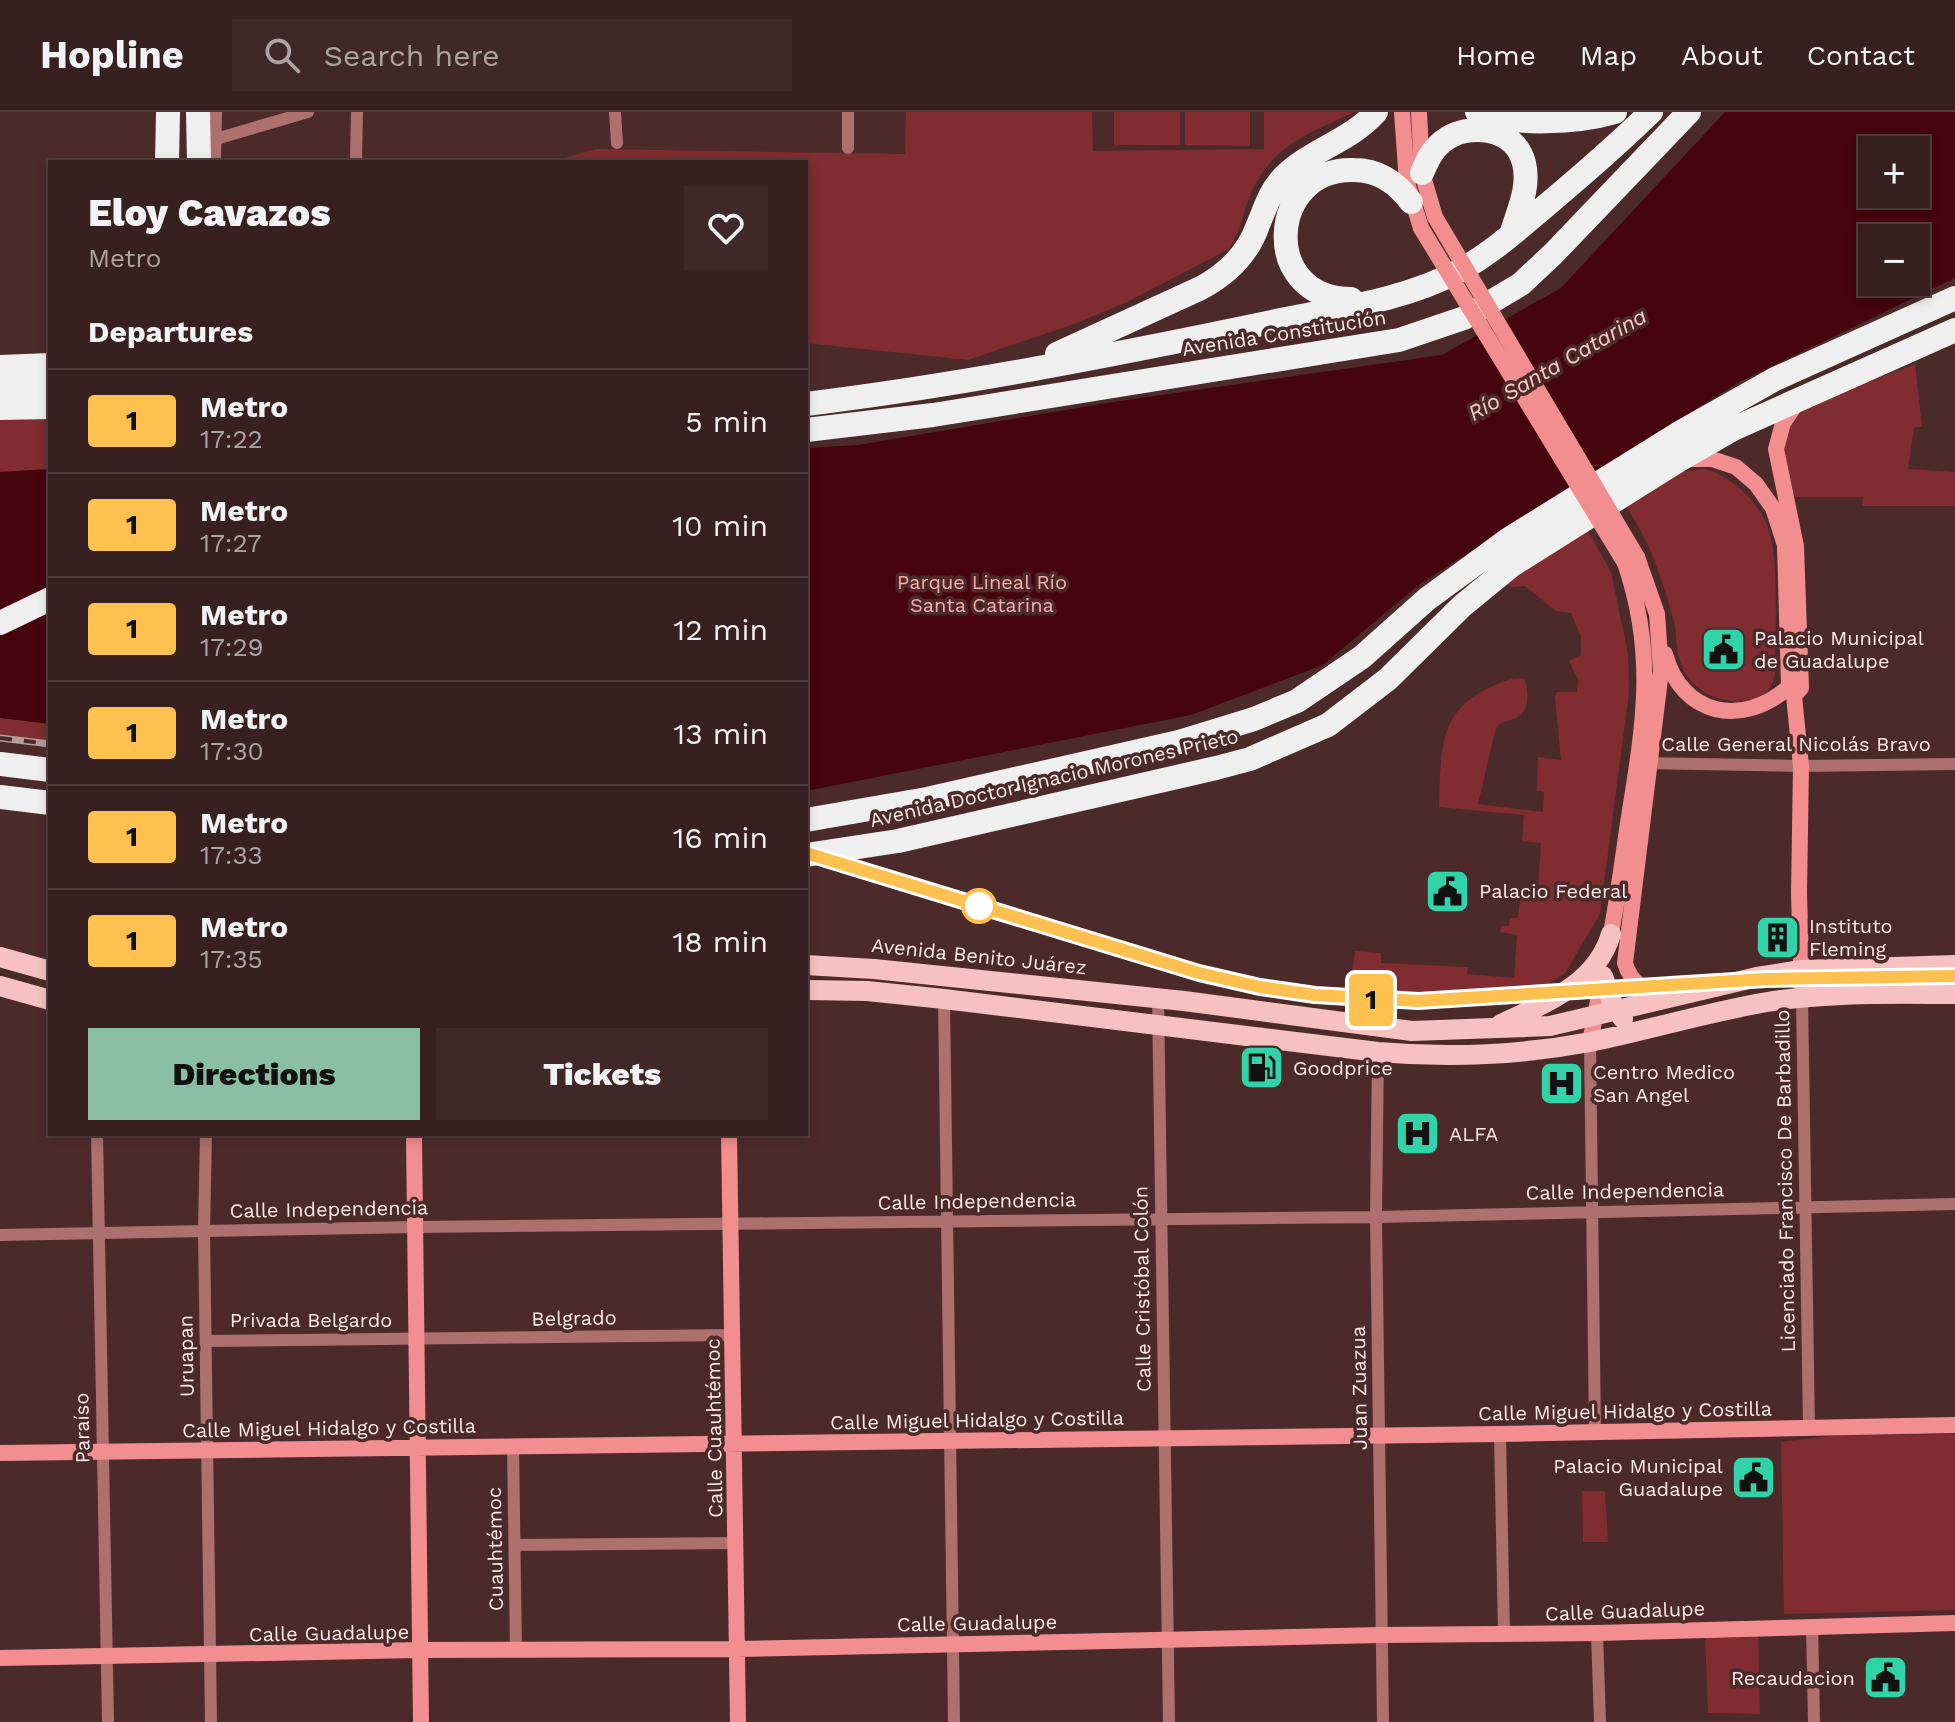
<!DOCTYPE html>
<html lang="en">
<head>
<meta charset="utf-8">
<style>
	:root { --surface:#392020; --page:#402829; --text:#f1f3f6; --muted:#aba3a5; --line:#533e3e; --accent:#8abfa5 }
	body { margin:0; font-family:"Work Sans",sans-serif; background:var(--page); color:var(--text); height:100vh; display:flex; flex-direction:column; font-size:30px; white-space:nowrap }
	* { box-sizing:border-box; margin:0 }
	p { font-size:26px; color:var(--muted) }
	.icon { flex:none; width:44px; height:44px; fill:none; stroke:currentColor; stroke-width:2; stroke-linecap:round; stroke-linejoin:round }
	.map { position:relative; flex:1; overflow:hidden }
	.panel { position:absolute; left:48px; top:48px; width:760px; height:976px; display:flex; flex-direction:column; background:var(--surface); border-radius:0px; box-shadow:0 4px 12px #0003,0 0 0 2px var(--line) }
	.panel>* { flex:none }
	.badge { padding:0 16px; border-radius:6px; font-size:28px; line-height:52px }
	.controls { position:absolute; left:1858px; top:24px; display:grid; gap:16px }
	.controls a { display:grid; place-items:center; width:72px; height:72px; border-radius:0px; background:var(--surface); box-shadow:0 4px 12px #0003,0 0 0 2px var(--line); font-size:40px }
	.map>.badge { position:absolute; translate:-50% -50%; box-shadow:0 0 0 4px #fff }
	h2 { padding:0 40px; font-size:30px; line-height:72px }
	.round { display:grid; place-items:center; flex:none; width:84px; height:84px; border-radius:0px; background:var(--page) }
	.overview { display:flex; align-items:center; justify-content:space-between; height:136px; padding:0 40px }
	h1 { font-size:38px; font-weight:800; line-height:60px }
	.button { display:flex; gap:16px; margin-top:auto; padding:16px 40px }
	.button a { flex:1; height:92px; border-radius:0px; background:var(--accent); color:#111; font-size:32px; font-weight:800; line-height:92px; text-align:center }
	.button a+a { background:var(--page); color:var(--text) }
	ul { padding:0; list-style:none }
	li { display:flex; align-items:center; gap:24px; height:104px; padding:0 40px; border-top:2px solid var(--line) }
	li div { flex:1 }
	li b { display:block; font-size:30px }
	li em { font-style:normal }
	li .badge { min-width:88px; font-weight:700; text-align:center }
	header { display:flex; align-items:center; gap:48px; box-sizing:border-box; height:112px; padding:0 40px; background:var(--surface); border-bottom:2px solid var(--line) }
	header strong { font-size:38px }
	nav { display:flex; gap:44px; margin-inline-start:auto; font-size:28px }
	.search { width:560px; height:72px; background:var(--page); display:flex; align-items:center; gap:20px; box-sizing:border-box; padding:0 28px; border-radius:0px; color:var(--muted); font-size:30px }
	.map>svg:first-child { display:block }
	.green { fill:#802c31 }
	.water { fill:#45040e; fill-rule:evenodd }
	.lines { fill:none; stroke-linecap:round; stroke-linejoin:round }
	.street { stroke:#ae6f6f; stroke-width:12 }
	.secondary { stroke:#f28e8f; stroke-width:16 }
	.primary { stroke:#f6c1c0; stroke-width:20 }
	.highway { stroke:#efefef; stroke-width:24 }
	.rail-casing { stroke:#b49c9b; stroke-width:7 }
	.rail { stroke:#4c2a2a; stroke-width:4; stroke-dasharray:12; stroke-linecap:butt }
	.secondary-bridge { stroke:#f28e8f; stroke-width:16 }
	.line-casing { stroke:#fff; stroke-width:18 }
	.line { stroke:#fec04f; stroke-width:12 }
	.stop-dot { fill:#fff; stroke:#fec04f; stroke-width:4 }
	.labels { text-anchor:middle; stroke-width:7; stroke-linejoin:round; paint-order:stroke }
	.street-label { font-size:20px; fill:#fdebea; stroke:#4c2a2a }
	.park-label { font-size:20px; fill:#f8acab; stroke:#4c2a2a }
	.poi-label { font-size:20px; fill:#fdebea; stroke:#4c2a2a; text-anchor:start }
	.water-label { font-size:22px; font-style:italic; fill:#fdc9c7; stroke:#4c2a2a }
</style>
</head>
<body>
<header>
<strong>Hopline</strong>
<div class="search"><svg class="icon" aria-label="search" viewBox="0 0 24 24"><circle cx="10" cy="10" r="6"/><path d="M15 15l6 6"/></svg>Search here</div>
<nav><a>Home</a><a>Map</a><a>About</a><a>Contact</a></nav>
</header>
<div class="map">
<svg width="1955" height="1610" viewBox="0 0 1955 1610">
	<rect width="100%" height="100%" fill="#4c2a2a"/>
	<!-- green -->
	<path class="green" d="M 906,0 L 1092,0 L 1093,39 L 1264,37 L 1264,0 L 1354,0 C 1311,21 1274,31 1252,79 C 1243,98 1241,119 1229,137 L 1127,190 L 1077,211 L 968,248 L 806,231 L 806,50 L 550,50 L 596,37 L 905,42 Z
		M 1114,0 L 1180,0 L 1180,33 L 1114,33 Z
		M 1185,0 L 1250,0 L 1250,34 L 1185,33 Z
		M 1915,252 L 1922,315 L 1914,315 L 1908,357 L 1955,360 L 1955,394 L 1862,394 L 1863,385 L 1796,385 C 1779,360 1779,322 1801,300 C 1812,288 1894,261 1915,252 Z
		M 50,301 L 50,630 L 0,624 L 0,303 Z
		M 1704,357 C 1729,362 1758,389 1767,413 C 1780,444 1775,524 1775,561 C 1773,575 1767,583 1753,587 C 1724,595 1692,581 1681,552 C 1676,538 1677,524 1674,509 C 1669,491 1663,473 1657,456 C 1650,434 1638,414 1626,394 L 1678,360 Z
		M 1587,417 L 1611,460 L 1628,541 L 1629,580 L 1600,802 L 1565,861 L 1545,874 L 1515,881 L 1346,889 L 1347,865 L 1352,864 L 1355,839 L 1381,841 L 1381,851 L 1468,855 L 1467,862 L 1514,866 L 1517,823 L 1500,820 L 1501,814 L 1509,814 L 1510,806 L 1518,806 L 1521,775 L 1538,776 L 1541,731 L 1522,729 L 1524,703 L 1439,695 C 1441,645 1436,600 1489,576 C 1501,571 1512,564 1525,567 C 1529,581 1530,602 1513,607 C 1505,610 1502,609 1496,616 L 1478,692 L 1543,700 L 1544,680 L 1537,679 L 1538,645 L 1561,648 L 1555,585 L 1557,580 L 1577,580 L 1578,568 L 1569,549 L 1581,543 L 1581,525 L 1571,501 L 1556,499 L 1525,474 L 1512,475 L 1503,470 Z
		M 1955,1322 L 1955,1498 L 1784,1502 L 1781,1330 L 1829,1324 Z
		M 1582,1379 L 1605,1379 L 1608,1430 L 1583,1430 Z
		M 1758,1520 L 1760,1602 L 1708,1601 L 1705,1522 Z"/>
	<!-- water -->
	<path class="water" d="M 1725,0 L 1955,0 L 1955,166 L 1739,270 L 1421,471 L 1323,553 L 1191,603 L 806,679 L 806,336 L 858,333 L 1119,289 L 1442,243 L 1561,176 ZM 1872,38 L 1916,38 L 1916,82 L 1872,82 ZM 1872,126 L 1916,126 L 1916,170 L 1872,170 Z
		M 50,357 L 50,612 L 0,606 L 0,360 Z"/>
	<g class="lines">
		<!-- street -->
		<path class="street" d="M 615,0 L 617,31
			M 848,0 L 848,36
			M 216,27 L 308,0
			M 215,50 L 216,0
			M 356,50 L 357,0
			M 1642,651 L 1801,654 L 1955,652
			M 1802,885 L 1809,1315
			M 944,887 L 954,1610
			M 1158,887 L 1169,1610
			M 1590,930 L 1595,1320
			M 1378,940 L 1376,1105 L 1383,1610
			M 97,1022 L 108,1610
			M 206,1022 L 204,1119 L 211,1610
			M 0,1123 L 416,1115 L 1376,1105 L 1955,1092
			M 206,1229 L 733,1223
			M 1500,1322 L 1504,1522
			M 513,1334 L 516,1539
			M 515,1433 L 735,1431
			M 1812,1513 L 1814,1610
			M 1597,1521 L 1600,1610"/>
		<!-- secondary -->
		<path class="secondary" d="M 1402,0 L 1407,71 L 1421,116
			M 1419,0 L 1422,61 L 1435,105
			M 1685,347 L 1712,347 L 1736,355 L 1756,372 L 1773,396 L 1785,433 L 1789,575 L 1794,584 L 1801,654 L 1799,781 L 1802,885
			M 1637,445 L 1657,502 L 1661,559 L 1625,851 C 1631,873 1648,880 1668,886
			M 1665,542 C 1682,604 1742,616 1789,575 L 1798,575
			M 1794,584 L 1801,576 L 1796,434 L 1776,337 L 1783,311 L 1798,289
			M 1609,832 C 1617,792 1622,751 1628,711 C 1643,616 1657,545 1625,451
			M 1590,930 L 1603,863
			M 414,1022 L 421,1610
			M 729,1022 L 738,1610
			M 0,1341 L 1500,1322 L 1955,1313
			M 0,1546 L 419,1538 L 736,1537 L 1382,1523 L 1597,1521 L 1955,1511"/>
		<!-- primary -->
		<path class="primary" d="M 0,845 L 50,859
			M 806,853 L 874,857 L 1184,889 L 1412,919 L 1550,914 L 1757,865 L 1801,858 L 1955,853
			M 1603,864 L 1613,892 L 1623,907
			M 0,874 L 50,888
			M 806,878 L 867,879 L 944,887 L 1378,940 C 1448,946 1521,943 1590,930 C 1649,918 1708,900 1767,890 C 1828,880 1893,882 1955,882
			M 1501,912 C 1545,891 1596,873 1611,822"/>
		<!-- highway -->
		<path class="highway" d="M 198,0 L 199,50
			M 1477,0 C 1514,14 1577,11 1615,0
			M 167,50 L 168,0
			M 1422,61 C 1427,49 1432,38 1442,30 C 1467,9 1515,15 1524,51 C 1530,76 1518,99 1511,123
			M 1351,187 C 1259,187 1268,55 1354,58 C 1379,58 1397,71 1411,90
			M 1057,242 L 1201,176 C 1227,162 1248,142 1258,113 C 1265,97 1269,82 1280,69 C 1306,39 1350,30 1376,0
			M 0,255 L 50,253
			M 0,278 L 50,273
			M 806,292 C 960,273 1114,243 1267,211 C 1331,197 1401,190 1459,159 C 1490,142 1516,119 1542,97 C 1579,66 1616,34 1651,0
			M 0,296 L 50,295
			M 806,318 L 933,303 L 1399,228 L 1464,206 L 1521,172 L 1553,142 L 1689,0
			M 0,511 L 50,487
			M 0,652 L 50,658
			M 0,685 L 50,691
			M 806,708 L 927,687 L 1179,630 L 1254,607 L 1297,589 L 1362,545 L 1427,487 L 1509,427 L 1681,320 L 1775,267 L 1955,186
			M 806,743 L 898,729 L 1216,656 L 1250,647 L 1328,613 L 1388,567 L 1462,494 L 1512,453 L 1679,348 L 1733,317 L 1955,218"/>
		<defs>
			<path id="rail" d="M 0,626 L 50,632
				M 806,741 L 1199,861 L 1260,875 L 1315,883 L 1418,889 L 1766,867 L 1955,864"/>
		</defs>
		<!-- rail casing -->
		<use href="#rail" class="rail-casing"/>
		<!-- rail -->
		<use href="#rail" class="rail"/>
		<!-- secondary-bridge -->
		<path class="secondary-bridge" d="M 1435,105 L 1637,445
			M 1421,116 L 1625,451"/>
	</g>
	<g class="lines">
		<defs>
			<path id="line" d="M 806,741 L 1199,861 L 1260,875 L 1315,883 L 1418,889 L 1766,867 L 1955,864"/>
		</defs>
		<!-- line casing -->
		<use href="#line" class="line-casing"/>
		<!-- line -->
		<use href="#line" class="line"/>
	</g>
	<!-- icons -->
	<defs>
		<symbol id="civic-square" viewBox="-11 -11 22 22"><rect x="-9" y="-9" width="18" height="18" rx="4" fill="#31d4a9" stroke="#4c2a2a"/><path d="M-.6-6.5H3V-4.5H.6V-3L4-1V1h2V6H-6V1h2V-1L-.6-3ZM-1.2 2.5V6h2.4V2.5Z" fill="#111"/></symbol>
		<symbol id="building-square" viewBox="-11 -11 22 22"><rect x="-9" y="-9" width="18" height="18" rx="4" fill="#31d4a9" stroke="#4c2a2a"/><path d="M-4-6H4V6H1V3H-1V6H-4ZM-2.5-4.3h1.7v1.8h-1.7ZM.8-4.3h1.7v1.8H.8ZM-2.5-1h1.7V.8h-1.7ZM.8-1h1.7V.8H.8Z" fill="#111"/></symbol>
		<symbol id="fuel-square" viewBox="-11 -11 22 22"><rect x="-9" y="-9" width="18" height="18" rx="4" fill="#31d4a9" stroke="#4c2a2a"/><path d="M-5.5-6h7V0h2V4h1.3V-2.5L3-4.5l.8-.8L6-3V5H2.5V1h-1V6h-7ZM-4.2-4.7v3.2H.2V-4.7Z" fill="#111"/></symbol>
		<symbol id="hospital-square" viewBox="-11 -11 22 22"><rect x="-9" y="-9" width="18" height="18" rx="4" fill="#31d4a9" stroke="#4c2a2a"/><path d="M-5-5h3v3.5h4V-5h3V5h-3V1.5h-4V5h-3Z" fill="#111"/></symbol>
	</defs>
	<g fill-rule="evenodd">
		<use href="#civic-square" x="1698" y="512" width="51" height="51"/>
		<use href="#civic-square" x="1422" y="754" width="51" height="51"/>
		<use href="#building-square" x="1752" y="800" width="51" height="51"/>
		<use href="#fuel-square" x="1236" y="930" width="51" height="51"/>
		<use href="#hospital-square" x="1536" y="946" width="51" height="51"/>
		<use href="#hospital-square" x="1392" y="996" width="51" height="51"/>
		<use href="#civic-square" x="1728" y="1340" width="51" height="51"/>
		<use href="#civic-square" x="1860" y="1540" width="51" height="51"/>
	</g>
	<!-- markers -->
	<circle class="stop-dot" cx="979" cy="794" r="16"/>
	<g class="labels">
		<!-- street labels -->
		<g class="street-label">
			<text transform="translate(1284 221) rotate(-9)" y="7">Avenida Constitución</text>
			<text x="1796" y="639">Calle General Nicolás Bravo</text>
			<text transform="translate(1054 666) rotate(-13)" y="7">Avenida Doctor Ignacio Morones Prieto</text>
			<text transform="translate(979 844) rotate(6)" y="7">Avenida Benito Juárez</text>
			<text transform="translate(1785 1069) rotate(-91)" y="7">Licenciado Francisco De Barbadillo</text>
			<text transform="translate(1625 1079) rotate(-1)" y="7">Calle Independencia</text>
			<text transform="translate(977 1089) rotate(-1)" y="7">Calle Independencia</text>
			<text transform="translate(329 1097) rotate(-1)" y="7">Calle Independencia</text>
			<text transform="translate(1142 1177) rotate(-91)" y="7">Calle Cristóbal Colón</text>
			<text transform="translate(574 1206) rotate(-1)" y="7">Belgrado</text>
			<text x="311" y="1215">Privada Belgardo</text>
			<text transform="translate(186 1244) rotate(-91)" y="7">Uruapan</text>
			<text transform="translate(1359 1276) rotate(-91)" y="7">Juan Zuazua</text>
			<text transform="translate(1625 1299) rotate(-1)" y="7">Calle Miguel Hidalgo y Costilla</text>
			<text transform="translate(977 1308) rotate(-1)" y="7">Calle Miguel Hidalgo y Costilla</text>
			<text transform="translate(82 1316) rotate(-91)" y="7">Paraíso</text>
			<text transform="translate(329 1316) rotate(-1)" y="7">Calle Miguel Hidalgo y Costilla</text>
			<text transform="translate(714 1316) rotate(-91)" y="7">Calle Cuauhtémoc</text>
			<text transform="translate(495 1437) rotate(-91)" y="7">Cuauhtémoc</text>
			<text transform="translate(1625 1499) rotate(-2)" y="7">Calle Guadalupe</text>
			<text transform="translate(977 1511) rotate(-1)" y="7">Calle Guadalupe</text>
			<text transform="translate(329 1521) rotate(-1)" y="7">Calle Guadalupe</text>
		</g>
		<!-- park labels -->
		<g class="park-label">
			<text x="982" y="477">Parque Lineal Río<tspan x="982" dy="23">Santa Catarina</tspan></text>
		</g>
		<!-- poi labels -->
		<g class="poi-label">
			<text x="1754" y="533">Palacio Municipal<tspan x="1754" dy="23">de Guadalupe</tspan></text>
			<text x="1479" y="786">Palacio Federal</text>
			<text x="1809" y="821">Instituto<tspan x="1809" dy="23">Fleming</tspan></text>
			<text x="1293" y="963">Goodprice</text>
			<text x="1593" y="967">Centro Medico<tspan x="1593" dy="23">San Angel</tspan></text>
			<text x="1449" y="1029">ALFA</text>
			<text x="1723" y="1361" text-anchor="end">Palacio Municipal<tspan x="1723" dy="23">Guadalupe</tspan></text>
			<text x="1855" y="1573" text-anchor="end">Recaudacion</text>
		</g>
		<!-- water labels -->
		<g class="water-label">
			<text transform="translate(1557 252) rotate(-30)" y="8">Río Santa Catarina</text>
		</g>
	</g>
</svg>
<div class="controls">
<a>+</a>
<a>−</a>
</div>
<b class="badge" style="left:1371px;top:888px;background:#fec04f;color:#111">1</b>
<section class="panel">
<div class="overview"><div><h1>Eloy Cavazos</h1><p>Metro</p></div><a class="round"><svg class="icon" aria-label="heart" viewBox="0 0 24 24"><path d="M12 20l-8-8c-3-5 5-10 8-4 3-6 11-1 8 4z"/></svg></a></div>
<h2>Departures</h2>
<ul>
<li><span class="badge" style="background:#fec04f;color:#111">1</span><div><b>Metro</b><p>17:22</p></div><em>5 min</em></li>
<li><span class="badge" style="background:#fec04f;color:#111">1</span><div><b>Metro</b><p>17:27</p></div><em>10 min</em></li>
<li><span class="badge" style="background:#fec04f;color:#111">1</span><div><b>Metro</b><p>17:29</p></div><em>12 min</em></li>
<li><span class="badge" style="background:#fec04f;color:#111">1</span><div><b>Metro</b><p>17:30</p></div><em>13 min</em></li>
<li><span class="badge" style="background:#fec04f;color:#111">1</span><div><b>Metro</b><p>17:33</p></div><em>16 min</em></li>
<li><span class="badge" style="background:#fec04f;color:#111">1</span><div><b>Metro</b><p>17:35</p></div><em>18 min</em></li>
</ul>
<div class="button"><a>Directions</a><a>Tickets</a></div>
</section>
</div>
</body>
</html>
